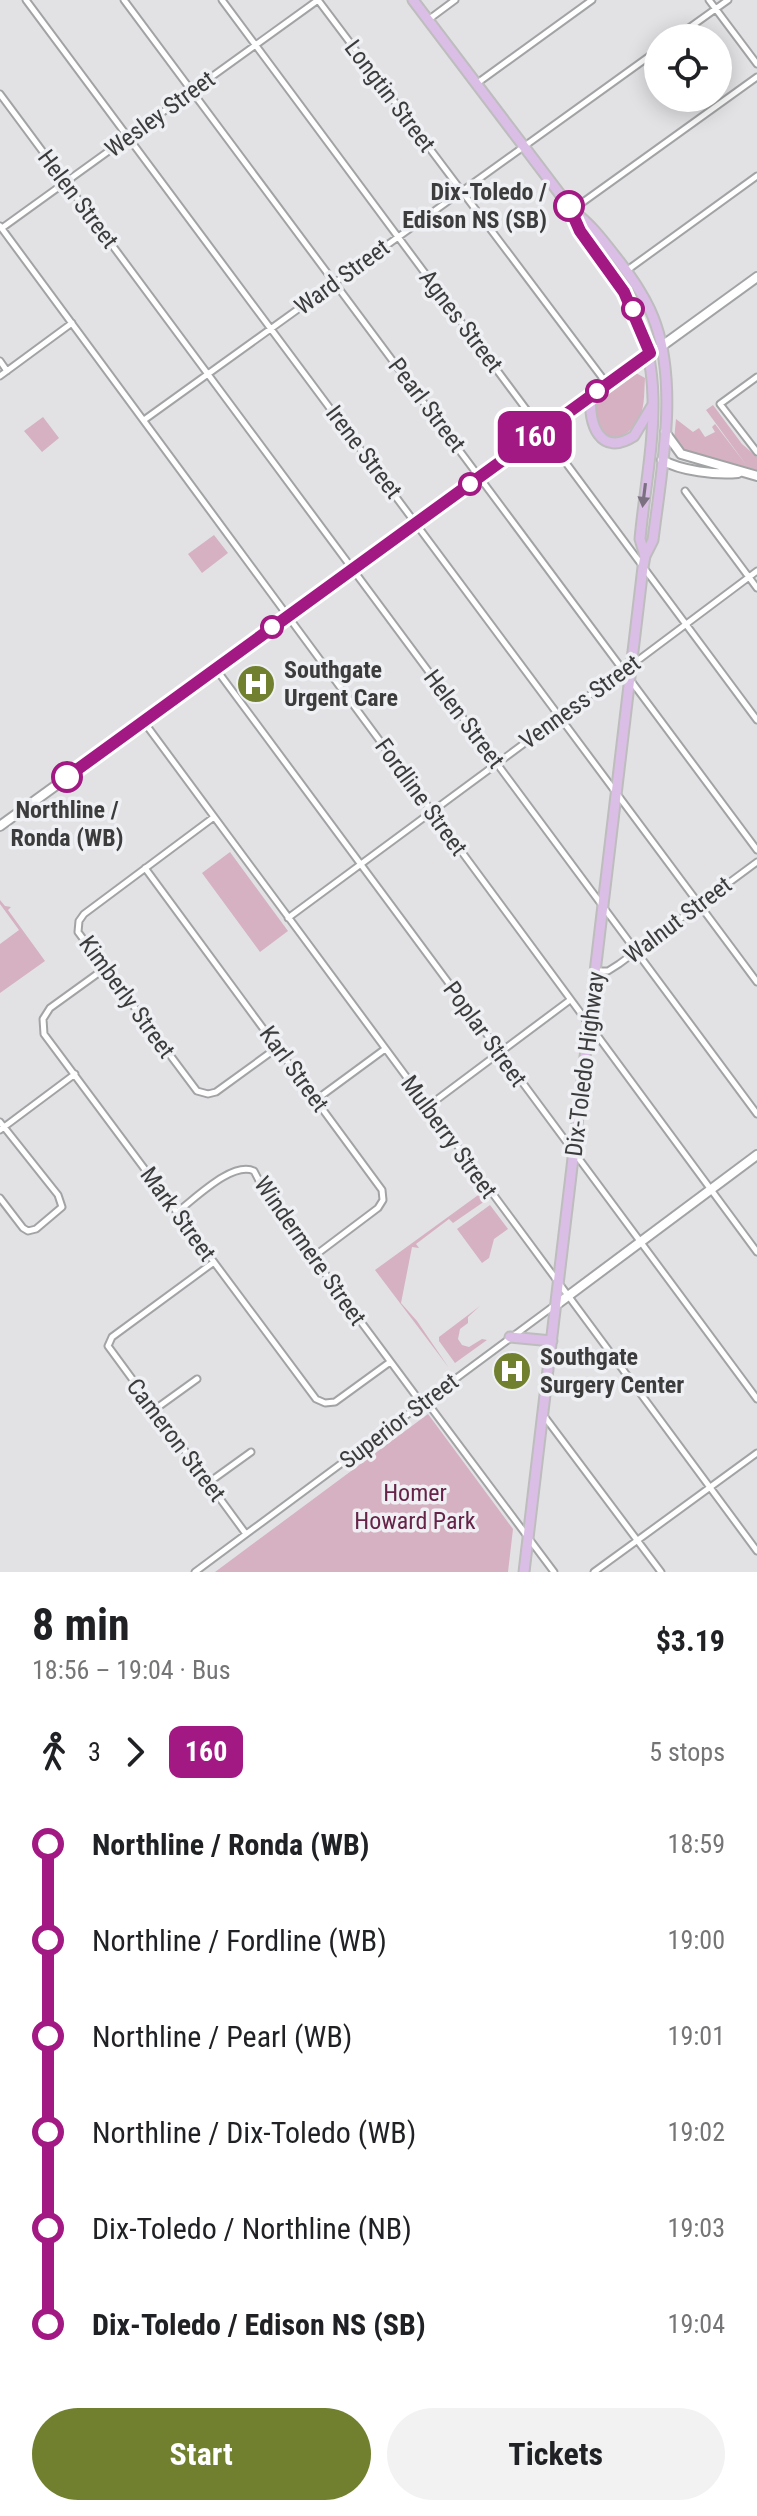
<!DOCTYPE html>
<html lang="en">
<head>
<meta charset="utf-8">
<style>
	:root { --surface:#fff; --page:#f2f2f2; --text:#202124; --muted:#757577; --accent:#71802f }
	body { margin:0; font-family:"Roboto Condensed",sans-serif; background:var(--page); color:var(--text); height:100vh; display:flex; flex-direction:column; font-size:30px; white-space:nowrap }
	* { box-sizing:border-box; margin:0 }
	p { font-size:26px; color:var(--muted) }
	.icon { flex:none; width:44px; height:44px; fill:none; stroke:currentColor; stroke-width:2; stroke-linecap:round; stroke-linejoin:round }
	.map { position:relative; height:1572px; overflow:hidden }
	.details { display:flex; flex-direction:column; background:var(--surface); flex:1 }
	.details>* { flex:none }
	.badge { padding:0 16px; border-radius:12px; font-size:28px; line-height:52px }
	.tools { position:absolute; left:644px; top:24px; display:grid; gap:16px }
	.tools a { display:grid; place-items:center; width:88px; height:88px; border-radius:50%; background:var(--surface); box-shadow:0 4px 20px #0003; font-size:40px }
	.map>.badge { position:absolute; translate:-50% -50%; box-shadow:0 0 0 4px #fff }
	.legs { display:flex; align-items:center; gap:12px; height:88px; padding:0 32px; font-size:26px }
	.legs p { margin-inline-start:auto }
	.head { display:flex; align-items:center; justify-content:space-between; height:136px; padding:0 32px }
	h1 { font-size:44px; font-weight:700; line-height:60px }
	.button { display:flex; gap:16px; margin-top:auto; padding:16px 32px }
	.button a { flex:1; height:92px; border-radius:48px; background:var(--accent); color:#fff; font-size:32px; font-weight:700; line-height:92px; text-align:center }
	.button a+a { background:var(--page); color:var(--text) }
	ul { padding:0 32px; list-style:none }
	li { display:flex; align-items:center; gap:28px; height:96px; font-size:30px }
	li i { display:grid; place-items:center; width:12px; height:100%; margin:0 10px; background:currentColor }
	li i::after { content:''; width:20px; height:20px; margin:-10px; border:6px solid; border-radius:50%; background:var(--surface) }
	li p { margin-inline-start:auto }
	li:first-child i { background:linear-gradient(#0000 50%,currentColor 0) }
	li:last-child i { background:linear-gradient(currentColor 50%,#0000 0) }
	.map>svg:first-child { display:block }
	.green { fill:#d5b1c1 }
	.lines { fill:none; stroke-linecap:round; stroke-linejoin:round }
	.street-casing { stroke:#a2a3a5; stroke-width:9 }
	.secondary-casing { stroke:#a2a3a5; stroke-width:12 }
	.primary-casing { stroke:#bdbdbd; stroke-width:13 }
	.street { stroke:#fff; stroke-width:5 }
	.secondary { stroke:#fff; stroke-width:8 }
	.primary { stroke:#dabee5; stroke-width:9 }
	.oneway { fill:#7b7080 }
	.line-1-casing { stroke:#fff; stroke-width:18 }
	.line-1 { stroke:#a31984; stroke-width:12 }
	.stop-1-dot { fill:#fff; stroke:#a31984; stroke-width:4 }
	.labels { text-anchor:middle; stroke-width:7; stroke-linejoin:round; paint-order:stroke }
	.street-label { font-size:24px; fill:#3c3c3d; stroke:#eff0f3 }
	.stop-label { font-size:24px; font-weight:bold; fill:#3c3c3d; stroke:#eff0f3; text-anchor:end }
	.poi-label { font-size:24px; font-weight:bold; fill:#3c3c3d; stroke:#eff0f3; text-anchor:start }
	.park-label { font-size:24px; fill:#662347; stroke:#eff0f3 }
</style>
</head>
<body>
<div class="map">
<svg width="757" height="1572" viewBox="0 0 757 1572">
	<rect width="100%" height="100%" fill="#e2e2e5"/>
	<!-- green -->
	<path class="green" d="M 636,373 L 645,378 C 644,391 645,404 640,417 C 635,429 611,451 599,432 C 595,426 594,414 592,407 L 596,400 Z
		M 713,405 L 742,444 L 757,457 L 757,470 L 689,454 L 674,440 L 676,419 L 693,432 L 699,428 L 705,437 L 715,432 L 712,427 L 715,424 L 747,466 L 706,410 Z
		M 43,417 L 59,438 L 42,452 L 24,431 Z
		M 214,535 L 228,553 L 202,573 L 188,554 Z
		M 230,852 L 288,931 L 260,952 L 202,873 Z
		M 0,900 L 5,906 L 11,907 L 8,910 L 45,961 L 0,993 L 0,944 L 19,930 L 0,904 Z
		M 481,1193 L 485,1201 L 453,1223 L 449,1219 L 416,1244 L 419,1248 L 412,1247 L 401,1303 L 417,1321 L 449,1368 L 375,1270 Z
		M 490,1205 L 508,1229 L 494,1239 L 489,1258 L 482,1263 L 457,1229 Z
		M 480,1306 L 468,1317 L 468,1323 L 460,1329 L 458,1339 L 462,1345 L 469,1347 L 482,1339 L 487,1340 L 455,1363 L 439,1341 L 439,1337 Z
		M 428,1414 L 513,1529 L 508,1572 L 215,1572 Z"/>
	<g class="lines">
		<defs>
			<path id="street" d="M 26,0 L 757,982
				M 124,0 L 757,850
				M 222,0 L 757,720
				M 318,0 L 607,384
				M 709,0 L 757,64
				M 428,20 L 455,0
				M 675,38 L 728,0
				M 476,84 L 592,0
				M 0,94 L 757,1114
				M 572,210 L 757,77
				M 0,226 L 757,1252
				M 2,228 L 318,0
				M 626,271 L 757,176
				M 0,361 L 7,371
				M 0,376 L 72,323
				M 757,377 L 720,404 L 757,452
				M 144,420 L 658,50
				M 685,491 L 757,588
				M 633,664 L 757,571
				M 216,669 L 757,1399
				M 144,722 L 757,1551
				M 214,817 L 84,914 L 79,921 L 78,932 L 197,1091 L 208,1094 L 216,1092 L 278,1047
				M 145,868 L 382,1190 L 383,1200 L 378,1208 L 313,1257
				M 288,918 L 625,669
				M 104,969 L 50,1008 L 43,1019 L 44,1034 L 316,1399 L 325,1403 L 335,1402 L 390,1362
				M 596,971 L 608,971 L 619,964 L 757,862
				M 317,1099 L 385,1049
				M 427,1107 L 570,1000
				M 0,1122 L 58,1195 L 62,1207 L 36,1229 L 28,1231 L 23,1228 L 0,1198
				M 0,1130 L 75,1074
				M 177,1212 C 195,1199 232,1161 254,1171 L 266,1194 L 422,1404
				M 214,1262 L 112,1337 L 108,1346 L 246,1534
				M 426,1401 L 554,1572
				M 154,1410 L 197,1379
				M 544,1416 L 661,1572
				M 208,1483 L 251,1452
				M 195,1572 L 555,1305
				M 594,1572 L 757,1453"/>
			<path id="secondary" d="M 665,432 L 681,454 L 757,476
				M 662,460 C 681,471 716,475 738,473
				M 0,826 L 757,277
				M 556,1305 L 757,1155"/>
			<path id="primary" d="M 413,0 L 572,210 C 575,217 577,226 581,233 C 598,259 620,281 633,309 C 669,383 647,462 640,539 L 645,556
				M 591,396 C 588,423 600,458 634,436 L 652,406
				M 510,1337 L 552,1341
				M 524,1572 L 643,567 L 645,556 L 653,540 C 661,473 678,390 656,325 C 648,301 634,281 619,261 C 604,242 592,225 573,211"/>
		</defs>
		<!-- street casing -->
		<use href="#street" class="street-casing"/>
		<!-- secondary casing -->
		<use href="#secondary" class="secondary-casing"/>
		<!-- primary casing -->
		<use href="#primary" class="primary-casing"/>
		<!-- street -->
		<use href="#street" class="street"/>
		<!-- secondary -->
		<use href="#secondary" class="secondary"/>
		<!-- primary -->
		<use href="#primary" class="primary"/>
	</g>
	<!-- one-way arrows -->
	<defs><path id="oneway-solid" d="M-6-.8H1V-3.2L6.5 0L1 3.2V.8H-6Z" transform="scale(2)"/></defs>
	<use class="oneway" href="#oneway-solid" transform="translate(644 495) rotate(97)"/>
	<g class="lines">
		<defs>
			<path id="line-1" d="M 67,777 L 650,353 L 624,292 L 580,231 L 569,206"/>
		</defs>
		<!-- line-1 casing -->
		<use href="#line-1" class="line-1-casing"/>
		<!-- line-1 -->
		<use href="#line-1" class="line-1"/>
	</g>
	<!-- icons -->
	<defs>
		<symbol id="hospital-disc" viewBox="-11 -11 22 22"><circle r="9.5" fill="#71802f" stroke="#eff0f3"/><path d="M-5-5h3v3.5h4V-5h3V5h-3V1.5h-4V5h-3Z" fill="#fff"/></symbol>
	</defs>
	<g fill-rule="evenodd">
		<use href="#hospital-disc" x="234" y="662" width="44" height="44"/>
		<use href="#hospital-disc" x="490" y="1349" width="44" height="44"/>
	</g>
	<!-- markers -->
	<g class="stop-1-dot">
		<circle cx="569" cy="206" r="14"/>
		<circle cx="633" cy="309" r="10"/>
		<circle cx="597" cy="391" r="10"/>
		<circle cx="470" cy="484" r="10"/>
		<circle cx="272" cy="627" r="10"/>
		<circle cx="67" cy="777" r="14"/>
	</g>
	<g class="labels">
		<!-- street labels -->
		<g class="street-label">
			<text transform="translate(390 96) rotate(53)" y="8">Longtin Street</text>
			<text transform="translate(160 114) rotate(-36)" y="8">Wesley Street</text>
			<text transform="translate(78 199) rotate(53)" y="8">Helen Street</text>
			<text transform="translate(342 277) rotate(-36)" y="8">Ward Street</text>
			<text transform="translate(461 321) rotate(53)" y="8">Agnes Street</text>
			<text transform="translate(427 405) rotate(53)" y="8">Pearl Street</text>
			<text transform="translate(364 452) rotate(53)" y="8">Irene Street</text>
			<text transform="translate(580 702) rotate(-36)" y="8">Venness Street</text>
			<text transform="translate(464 719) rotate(53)" y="8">Helen Street</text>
			<text transform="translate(421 797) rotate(54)" y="8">Fordline Street</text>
			<text transform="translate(678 920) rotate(-37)" y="8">Walnut Street</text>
			<text transform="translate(127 997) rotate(54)" y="8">Kimberly Street</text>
			<text transform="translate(485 1034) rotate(54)" y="8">Poplar Street</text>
			<text transform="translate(585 1064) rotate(-83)" y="8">Dix-Toledo Highway</text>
			<text transform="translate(294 1069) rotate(54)" y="8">Karl Street</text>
			<text transform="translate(449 1137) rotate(54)" y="8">Mulberry Street</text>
			<text transform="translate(178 1214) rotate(54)" y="8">Mark Street</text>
			<text transform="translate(310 1251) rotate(55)" y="8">Windermere Street</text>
			<text transform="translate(399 1421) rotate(-37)" y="8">Superior Street</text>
			<text transform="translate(176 1440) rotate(53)" y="8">Cameron Street</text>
		</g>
		<!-- stop labels -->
		<g class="stop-label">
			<text x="547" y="200">Dix-Toledo /<tspan x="547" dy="28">Edison NS (SB)</tspan></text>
			<text x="67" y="818" text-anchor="middle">Northline /<tspan x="67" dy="28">Ronda (WB)</tspan></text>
		</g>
		<!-- poi labels -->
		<g class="poi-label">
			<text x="284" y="678">Southgate<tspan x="284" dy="28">Urgent Care</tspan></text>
			<text x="540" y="1365">Southgate<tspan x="540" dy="28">Surgery Center</tspan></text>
		</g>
		<!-- park labels -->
		<g class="park-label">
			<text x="415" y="1501">Homer<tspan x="415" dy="28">Howard Park</tspan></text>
		</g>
	</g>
</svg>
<div class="tools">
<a><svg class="icon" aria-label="locate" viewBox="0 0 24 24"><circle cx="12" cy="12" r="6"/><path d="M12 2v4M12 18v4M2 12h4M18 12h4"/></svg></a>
</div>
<b class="badge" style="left:535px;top:437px;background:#a31984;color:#fff">160</b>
</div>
<section class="details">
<div class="head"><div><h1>8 min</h1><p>18:56 – 19:04 · Bus</p></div><b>$3.19</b></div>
<div class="legs"><svg class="icon" aria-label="walk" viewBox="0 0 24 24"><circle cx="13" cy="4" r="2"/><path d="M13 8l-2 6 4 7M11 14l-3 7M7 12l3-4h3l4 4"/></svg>3<svg class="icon" aria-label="forward" viewBox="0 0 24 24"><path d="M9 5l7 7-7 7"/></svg><b class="badge" style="background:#a31984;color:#fff">160</b><p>5 stops</p></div>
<ul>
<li><i style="color:#a31984"></i><b>Northline / Ronda (WB)</b><p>18:59</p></li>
<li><i style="color:#a31984"></i><span>Northline / Fordline (WB)</span><p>19:00</p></li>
<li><i style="color:#a31984"></i><span>Northline / Pearl (WB)</span><p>19:01</p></li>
<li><i style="color:#a31984"></i><span>Northline / Dix-Toledo (WB)</span><p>19:02</p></li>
<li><i style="color:#a31984"></i><span>Dix-Toledo / Northline (NB)</span><p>19:03</p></li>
<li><i style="color:#a31984"></i><b>Dix-Toledo / Edison NS (SB)</b><p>19:04</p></li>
</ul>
<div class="button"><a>Start</a><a>Tickets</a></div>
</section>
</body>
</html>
